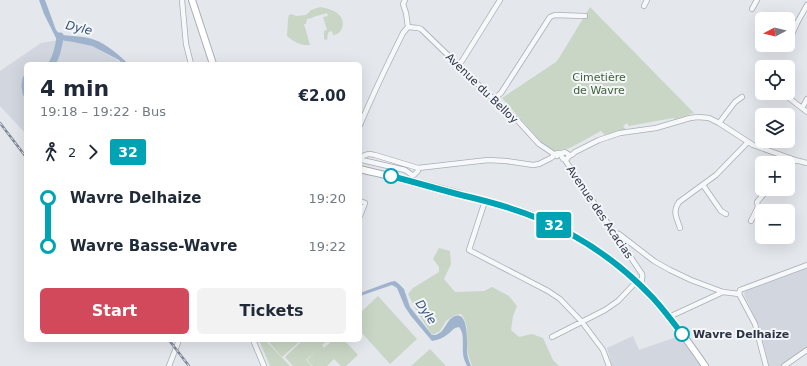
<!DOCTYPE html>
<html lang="en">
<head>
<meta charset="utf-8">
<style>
	:root { --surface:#fff; --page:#f2f2f3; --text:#1f2937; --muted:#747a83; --accent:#d1495b }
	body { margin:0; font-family:"DejaVu Sans",sans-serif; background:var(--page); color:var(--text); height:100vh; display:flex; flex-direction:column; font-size:15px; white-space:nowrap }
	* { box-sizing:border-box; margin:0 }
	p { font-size:13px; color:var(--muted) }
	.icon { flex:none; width:22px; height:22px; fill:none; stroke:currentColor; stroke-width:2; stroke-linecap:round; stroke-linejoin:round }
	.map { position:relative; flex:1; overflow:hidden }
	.side { position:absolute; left:24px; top:62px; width:338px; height:280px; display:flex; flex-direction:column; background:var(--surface); border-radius:6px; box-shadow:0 4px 16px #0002 }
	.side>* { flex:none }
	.badge { padding:0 8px; border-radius:3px; font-size:14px; line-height:26px }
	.needle { width:26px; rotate:263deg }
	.fabs { position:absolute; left:755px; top:12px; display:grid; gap:8px }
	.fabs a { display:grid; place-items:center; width:40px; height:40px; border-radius:6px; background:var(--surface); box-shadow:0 4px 16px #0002; font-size:20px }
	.map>.badge { position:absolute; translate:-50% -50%; box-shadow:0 0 0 2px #fff }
	.legs { display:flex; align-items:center; gap:6px; height:44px; padding:0 16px; font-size:13px }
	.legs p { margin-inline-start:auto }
	.overview { display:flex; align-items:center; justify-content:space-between; height:68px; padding:0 16px }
	h1 { font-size:22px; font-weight:800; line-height:30px }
	.cta { display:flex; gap:8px; margin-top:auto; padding:8px 16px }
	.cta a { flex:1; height:46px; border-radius:6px; background:var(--accent); color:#fff; font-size:16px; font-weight:800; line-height:46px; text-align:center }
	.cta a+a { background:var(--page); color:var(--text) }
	ul { padding:0 16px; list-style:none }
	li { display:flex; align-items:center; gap:14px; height:48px; font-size:15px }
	li i { display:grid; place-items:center; width:6px; height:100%; margin:0 5px; background:currentColor }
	li i::after { content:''; width:10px; height:10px; margin:-5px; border:3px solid; border-radius:50%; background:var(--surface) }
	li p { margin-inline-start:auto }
	li:first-child i { background:linear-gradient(#0000 50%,currentColor 0) }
	li:last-child i { background:linear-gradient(currentColor 50%,#0000 0) }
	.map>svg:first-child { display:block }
	.built { fill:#d2d6de }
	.green { fill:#c9d6c5 }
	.water { fill:#9fb4cc }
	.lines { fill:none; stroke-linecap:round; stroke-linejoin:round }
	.river { stroke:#9fb4cc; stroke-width:7 }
	.minor-casing { stroke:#a9aeb7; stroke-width:6 }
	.secondary-casing { stroke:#a9aeb7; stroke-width:8 }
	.minor { stroke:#f7f8fa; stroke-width:4.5 }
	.secondary { stroke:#fff; stroke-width:6 }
	.rail-casing { stroke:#7d8696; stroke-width:2.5 }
	.rail { stroke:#f4f6f9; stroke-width:1; stroke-dasharray:3; stroke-linecap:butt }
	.line-1-casing { stroke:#fff; stroke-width:9 }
	.line-1 { stroke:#00a3b4; stroke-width:6 }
	.stop-1-dot { fill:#fff; stroke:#00a3b4; stroke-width:2 }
	.labels { text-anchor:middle; stroke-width:4; stroke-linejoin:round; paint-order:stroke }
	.park-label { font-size:11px; fill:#3f6138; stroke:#f4f6f9 }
	.street-label { font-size:11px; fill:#2b3445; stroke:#f4f6f9 }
	.stop-label { font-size:11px; font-weight:bold; fill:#2b3445; stroke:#f4f6f9; text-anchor:start }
	.water-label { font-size:12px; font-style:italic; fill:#34527a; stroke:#f4f6f9 }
</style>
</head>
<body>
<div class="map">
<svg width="807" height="366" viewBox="0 0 807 366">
	<rect width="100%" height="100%" fill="#e4e7ec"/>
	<!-- built -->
	<path class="built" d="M 60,40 L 73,42 L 92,46 L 119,61 L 122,64 L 26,64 L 26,134 L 0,106 L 0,71 L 41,43 Z
		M 807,268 L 807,348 L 781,366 L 769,366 L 759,326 L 745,297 L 744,293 L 747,290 Z
		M 633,336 L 639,350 L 679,336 L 700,366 L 612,366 L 607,348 Z"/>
	<!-- green -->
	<path class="green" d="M 320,7 C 326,8 336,10 340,16 C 346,23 342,35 333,35 L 332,31 L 329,32 L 328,33 L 327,40 L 324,39 L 324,31 L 327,30 L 323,17 L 328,16 L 327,13 L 313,17 L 312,18 L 307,19 L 306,24 L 304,24 L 310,45 C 301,46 294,42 287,36 L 288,19 L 289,15 L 291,14 L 296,16 L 306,15 L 311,10 Z
		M 590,7 L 694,113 L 675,119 L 673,118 L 629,126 L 627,123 L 623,126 L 626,130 L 605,135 L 601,131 L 570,148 L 554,151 L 542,143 L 502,98 L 556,62 L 559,58 Z
		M 439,248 L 450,251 L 451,264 L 444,279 L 455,292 L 484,291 L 492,287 L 509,296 L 517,306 L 513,316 L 511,330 L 519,337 L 532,334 L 543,338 L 553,360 L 559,366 L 472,366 C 471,362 469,358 468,354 C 465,340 471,326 461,314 L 455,315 L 446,321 L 440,331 L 433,335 L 430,332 L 416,310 L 408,294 L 413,288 L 439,272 L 439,267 L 433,259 Z
		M 378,296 L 417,339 L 390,364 L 360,331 L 360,313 Z
		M 259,340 L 265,340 L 290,366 L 270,366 Z
		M 267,340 L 301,340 L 282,357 Z
		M 303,340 L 316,340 L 317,341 L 317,340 L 328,340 L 322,345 L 324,348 L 333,340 L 344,340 L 358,355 L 346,366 L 341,366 L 334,359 L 327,366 L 313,366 L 307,360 L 317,350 L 306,360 L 312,366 L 293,366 L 285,357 Z
		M 430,349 L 446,366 L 411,366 Z"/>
	<!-- water -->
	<path class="water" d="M 39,0 L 45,0 L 56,30 L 61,35 C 71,36 86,36 95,40 C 106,44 121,56 128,64 L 122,64 L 119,60 L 92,46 L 73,42 L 60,40 L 56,38 L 44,14 Z
		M 395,281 L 399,284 L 404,289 L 410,307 L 432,335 L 436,335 C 438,334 439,333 441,332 C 446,327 447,321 453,317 C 469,308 467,342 467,351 C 467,356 469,361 471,366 L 467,366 C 465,362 463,357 463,353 C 462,345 465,334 459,327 C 453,328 452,331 448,334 C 443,338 438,340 432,341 L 411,316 L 405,307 L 397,288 L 392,285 L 360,296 L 360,293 L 390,282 Z"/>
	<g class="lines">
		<!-- river -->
		<path class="river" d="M 52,64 C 57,55 59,47 60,36
			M 26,79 L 25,86 L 26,93"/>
		<defs>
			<path id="minor" d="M 182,0 L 186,44 L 191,64
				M 405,0 L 403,4 L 406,13 L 408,27
				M 644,6 L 647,0
				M 752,9 L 757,0
				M 408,27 L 418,28 L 421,29 L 487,93 L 518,121 L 539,144 L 557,156
				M 793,32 L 797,23 L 807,5
				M 458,65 L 462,61 L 500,0
				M 789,98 L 807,112
				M 494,99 L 501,93 L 550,17 L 555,15 L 585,16
				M 802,108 L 807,99
				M 719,123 L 735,102 L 742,97
				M 360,125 C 373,94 388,63 403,33 L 408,27
				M 569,156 L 568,154 L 565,152 L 562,153 L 561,155 L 563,159 L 567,159 L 569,156 L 573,154 L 575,152 L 599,140 L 620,133 L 656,128 L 690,118 L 698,117 L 709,118 L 719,123 L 753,145 L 795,160 L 807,163
				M 565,160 L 642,274 C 643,278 642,281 640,285
				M 788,168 L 795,160
				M 418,171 L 414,175 L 412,175 L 405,170 L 362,160 L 362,157 C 366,153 370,154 375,155 L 418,168 L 488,160 L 506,161 L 533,165 L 539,164 L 551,158 L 557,153 L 562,153
				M 703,185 L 721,211 L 726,214
				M 360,201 L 365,203 L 360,216
				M 485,201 L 469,250 L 548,291 L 560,299 L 582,322 L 603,350 L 609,366
				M 763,211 L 758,207 L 757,202 L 768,189
				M 751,221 L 758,207
				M 680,228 C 677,218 672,212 679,202 L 716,175 L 748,142
				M 615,233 L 619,234 L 654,261 L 670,270 L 691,280 L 723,292 L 739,294
				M 739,294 L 755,324 L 766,366
				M 739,294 L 740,290 L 807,265
				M 669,317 L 723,292
				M 552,337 L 605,310 L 618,301 L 636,282
				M 253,340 L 264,366
				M 169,366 L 179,340
				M 784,366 L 807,350"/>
			<path id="secondary" d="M 192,0 L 213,64
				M 360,169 C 393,177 427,185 460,194 C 486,201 513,207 538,218 C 576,234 612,257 641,286 C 665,310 686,338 705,366"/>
		</defs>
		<!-- minor casing -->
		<use href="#minor" class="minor-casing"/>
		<!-- secondary casing -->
		<use href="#secondary" class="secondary-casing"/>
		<!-- minor -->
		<use href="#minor" class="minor"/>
		<!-- secondary -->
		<use href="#secondary" class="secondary"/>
		<defs>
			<path id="rail" d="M 0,123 L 26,157
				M 169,340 L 189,366"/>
		</defs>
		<!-- rail casing -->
		<use href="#rail" class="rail-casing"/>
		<!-- rail -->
		<use href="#rail" class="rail"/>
	</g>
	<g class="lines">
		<defs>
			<path id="line-1" d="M 391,176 C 414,182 438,189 461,195 C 487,201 513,208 537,218 C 581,236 621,264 653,298 C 664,310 673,322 682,334"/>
		</defs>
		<!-- line-1 casing -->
		<use href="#line-1" class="line-1-casing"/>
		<!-- line-1 -->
		<use href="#line-1" class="line-1"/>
	</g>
	<!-- markers -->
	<g class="stop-1-dot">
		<circle cx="391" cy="176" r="7"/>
		<circle cx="682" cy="334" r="7"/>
	</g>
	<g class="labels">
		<!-- park labels -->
		<g class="park-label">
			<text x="599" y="81">Cimetière<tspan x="599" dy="13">de Wavre</tspan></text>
		</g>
		<!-- street labels -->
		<g class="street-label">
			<text transform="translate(482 88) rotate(44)" y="4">Avenue du Belloy</text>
			<text transform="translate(600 212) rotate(56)" y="4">Avenue des Acacias</text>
		</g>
		<!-- stop labels -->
		<g class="stop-label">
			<text x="693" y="338">Wavre Delhaize</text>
		</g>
		<!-- water labels -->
		<g class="water-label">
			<text transform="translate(79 28) rotate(13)" y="4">Dyle</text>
			<text transform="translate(426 312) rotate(55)" y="4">Dyle</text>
		</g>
	</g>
</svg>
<div class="fabs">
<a><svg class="needle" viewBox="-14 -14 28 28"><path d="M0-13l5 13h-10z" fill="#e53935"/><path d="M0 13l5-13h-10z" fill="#747a83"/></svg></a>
<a><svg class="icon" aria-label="locate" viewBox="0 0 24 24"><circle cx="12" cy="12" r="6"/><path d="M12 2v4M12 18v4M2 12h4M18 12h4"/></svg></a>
<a><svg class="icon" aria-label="layers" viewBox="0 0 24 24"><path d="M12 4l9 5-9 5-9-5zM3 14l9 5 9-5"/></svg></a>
<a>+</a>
<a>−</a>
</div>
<b class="badge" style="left:554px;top:225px;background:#00a3b4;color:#fff">32</b>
<section class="side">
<div class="overview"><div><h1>4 min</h1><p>19:18 – 19:22 · Bus</p></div><b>€2.00</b></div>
<div class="legs"><svg class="icon" aria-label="walk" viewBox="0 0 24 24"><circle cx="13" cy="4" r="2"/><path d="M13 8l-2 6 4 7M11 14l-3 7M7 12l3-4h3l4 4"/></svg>2<svg class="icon" aria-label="forward" viewBox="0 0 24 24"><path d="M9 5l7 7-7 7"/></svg><b class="badge" style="background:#00a3b4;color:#fff">32</b></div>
<ul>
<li><i style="color:#00a3b4"></i><b>Wavre Delhaize</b><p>19:20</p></li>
<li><i style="color:#00a3b4"></i><b>Wavre Basse-Wavre</b><p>19:22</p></li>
</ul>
<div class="cta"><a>Start</a><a>Tickets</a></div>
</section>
</div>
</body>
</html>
